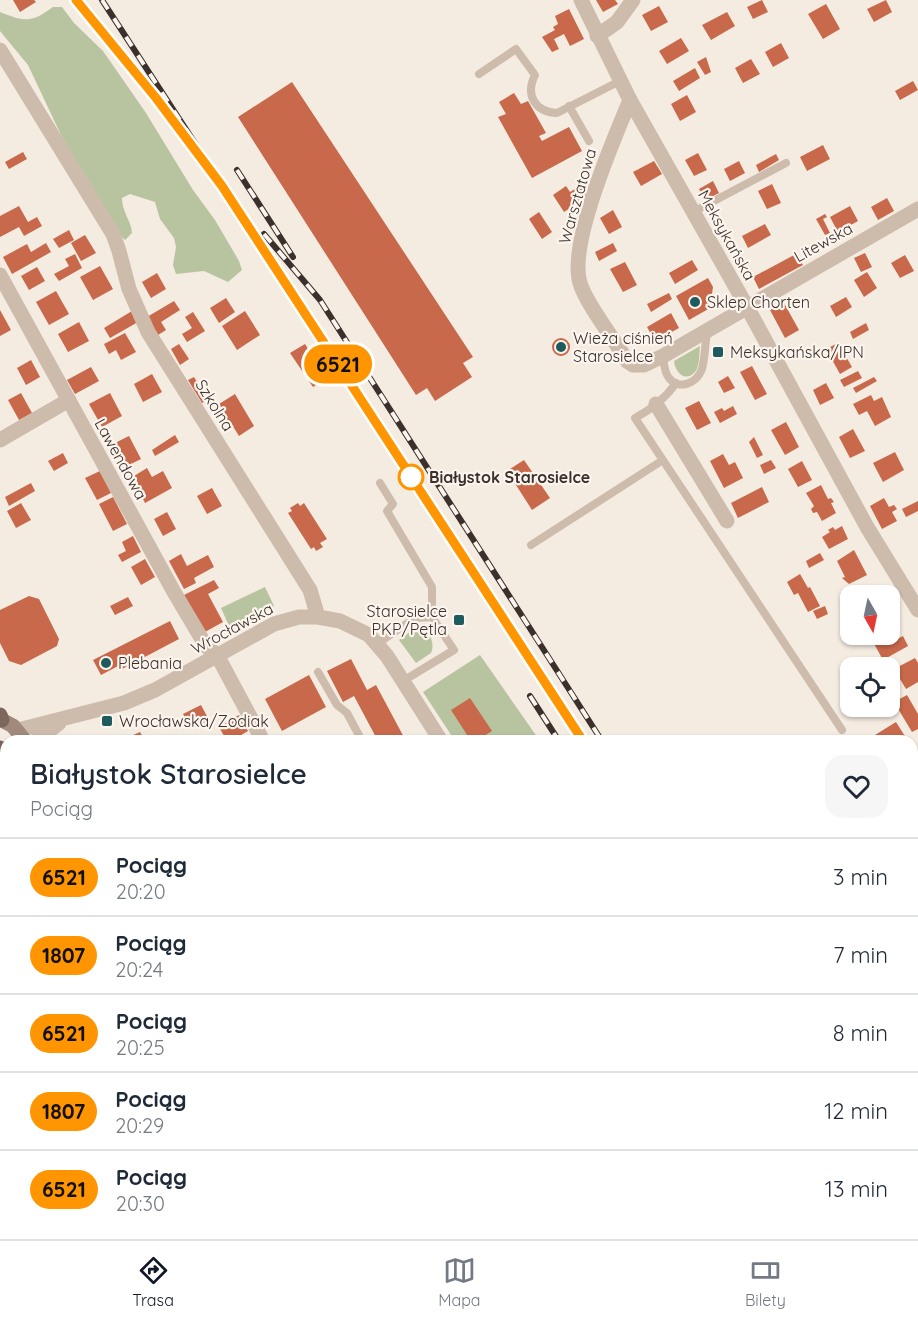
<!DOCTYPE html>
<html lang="pl">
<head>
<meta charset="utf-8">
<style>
	:root { --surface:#fff; --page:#f6f6f7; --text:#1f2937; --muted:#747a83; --line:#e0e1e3; --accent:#111827 }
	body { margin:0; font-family:Quicksand,sans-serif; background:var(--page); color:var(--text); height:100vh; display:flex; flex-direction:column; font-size:22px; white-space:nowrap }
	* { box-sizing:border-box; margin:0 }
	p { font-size:20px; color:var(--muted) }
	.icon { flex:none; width:33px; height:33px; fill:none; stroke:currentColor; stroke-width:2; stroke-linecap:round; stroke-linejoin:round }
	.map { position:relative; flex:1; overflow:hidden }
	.details { position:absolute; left:0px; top:735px; width:918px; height:504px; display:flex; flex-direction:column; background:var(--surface); border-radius:18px 18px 0 0; box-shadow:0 2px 4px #0004 }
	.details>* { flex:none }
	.badge { padding:0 12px; border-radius:20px; font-size:21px; line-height:39px }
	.needle { width:39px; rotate:171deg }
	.controls { position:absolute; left:840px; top:585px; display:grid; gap:12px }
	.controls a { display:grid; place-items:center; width:60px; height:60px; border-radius:12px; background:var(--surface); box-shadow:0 2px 4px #0004; font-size:30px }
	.map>.badge { position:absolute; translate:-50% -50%; box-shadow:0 0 0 3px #fff }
	.round { display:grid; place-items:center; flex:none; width:63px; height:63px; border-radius:18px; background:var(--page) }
	.headline { display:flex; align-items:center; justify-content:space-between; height:102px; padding:0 30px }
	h1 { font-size:28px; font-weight:600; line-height:45px }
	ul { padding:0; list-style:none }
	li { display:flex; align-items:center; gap:18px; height:78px; padding:0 30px; border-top:2px solid var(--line) }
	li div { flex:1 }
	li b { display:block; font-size:22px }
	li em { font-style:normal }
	li .badge { min-width:66px; font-weight:700; text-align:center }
	.tabs { display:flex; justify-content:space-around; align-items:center; height:84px; border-top:2px solid var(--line); background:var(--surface); font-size:16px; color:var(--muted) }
	.tabs a { display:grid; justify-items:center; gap:3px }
	.tabs .active { color:var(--accent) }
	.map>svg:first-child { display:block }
	.green { fill:#b8c4a0 }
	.building { fill:#c8694b }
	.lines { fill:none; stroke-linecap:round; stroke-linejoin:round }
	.service { stroke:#cdbbac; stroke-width:8 }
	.minor { stroke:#cdbbac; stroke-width:15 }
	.tertiary { stroke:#cdbbac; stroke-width:15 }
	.secondary { stroke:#a18a7d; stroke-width:15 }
	.primary { stroke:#7d675c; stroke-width:15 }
	.rail-casing { stroke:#3b302b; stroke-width:6 }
	.rail { stroke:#fbf5ee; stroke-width:4; stroke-dasharray:11; stroke-linecap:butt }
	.line-casing { stroke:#fff; stroke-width:14 }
	.line { stroke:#ff9500; stroke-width:9 }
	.poi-dot { fill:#1f5a5e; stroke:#fbf5ee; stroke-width:2 }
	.stop-dot { fill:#fff; stroke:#ff9500; stroke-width:3 }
	.labels { text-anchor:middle; stroke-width:4.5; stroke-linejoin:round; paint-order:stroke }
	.street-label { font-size:16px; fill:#3b302b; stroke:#fbf5ee }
	.poi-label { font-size:16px; fill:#3b302b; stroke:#fbf5ee; text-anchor:start }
	.stop-label { font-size:16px; font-weight:bold; fill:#3b302b; stroke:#fbf5ee; text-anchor:start }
</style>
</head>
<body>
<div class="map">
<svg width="918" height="1239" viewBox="0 0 918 1239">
	<rect width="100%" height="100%" fill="#f4ebe1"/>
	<!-- green -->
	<path class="green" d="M 53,7 L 62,7 L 74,23 L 103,51 L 146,113 L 193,190 L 215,220 L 239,261 L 242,270 L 228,282 L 204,271 L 176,274 L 173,265 L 176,247 L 174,238 L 160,219 L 155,202 L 130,194 L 122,198 C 122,212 131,220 132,233 L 125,240 L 114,229 L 61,135 L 28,65 L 0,31 L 0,12 C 25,22 31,23 53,7 Z
		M 700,346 C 699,354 700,366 695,372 C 685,383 675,372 674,361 Z
		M 265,587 L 274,606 L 230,628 L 221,608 Z
		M 414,629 C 428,629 436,640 431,653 L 416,663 L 399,640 Z
		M 480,655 L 540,741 L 455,741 L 423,692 Z
		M 0,891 L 6,897 L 6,1043 L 0,1047 Z"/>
	<!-- building -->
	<path class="building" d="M 13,0 L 34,0 L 36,2 L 20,12 Z
		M 596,0 L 615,0 L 618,4 L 603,12 Z
		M 762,0 L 768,12 L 753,19 L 747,7 Z
		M 886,0 L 892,12 L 874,22 L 867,9 Z
		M 826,4 L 840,29 L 823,39 L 808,14 Z
		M 659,6 L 668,22 L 651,31 L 642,15 Z
		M 569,9 L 584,39 L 570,46 L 564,34 L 554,39 L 559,49 L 552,52 L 542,37 L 555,30 L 553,27 L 558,24 L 555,16 Z
		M 727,12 L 735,26 L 711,40 L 702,25 Z
		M 681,38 L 689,51 L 667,64 L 659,51 Z
		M 781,43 L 789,58 L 773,67 L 765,52 Z
		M 706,57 L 711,72 L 705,75 L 697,62 Z
		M 751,59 L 760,74 L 743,83 L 735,68 Z
		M 695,68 L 700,78 L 679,91 L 673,81 Z
		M 913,81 L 918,90 L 900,100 L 895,91 Z
		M 292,82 L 473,357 L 463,363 L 472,377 L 435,401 L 427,388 L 416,395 L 238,117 Z
		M 514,93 L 521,104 L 528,101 L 546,133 L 539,136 L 542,141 L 569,127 L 582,151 L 532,178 L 498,117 L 506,114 L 499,102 Z
		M 687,95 L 696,112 L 680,121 L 671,104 Z
		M 823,145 L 830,159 L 807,171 L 800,157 Z
		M 23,152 L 27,159 L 9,169 L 5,162 Z
		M 698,153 L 707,170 L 694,176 L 685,160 Z
		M 776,154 L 779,160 L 759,172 L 756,165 Z
		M 654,161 L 662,174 L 641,186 L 633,172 Z
		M 739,161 L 745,173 L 730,181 L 724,169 Z
		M 713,181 L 719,193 L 705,200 L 699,189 Z
		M 772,184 L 781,203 L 767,209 L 758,191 Z
		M 566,186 L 570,192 L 580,186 L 587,197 L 564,212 L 553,195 Z
		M 887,198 L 894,211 L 878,220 L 871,207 Z
		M 19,206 L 28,222 L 37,217 L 42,226 L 24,236 L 19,227 L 0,237 L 0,216 Z
		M 850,206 L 858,221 L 838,232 L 830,217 Z
		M 613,210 L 622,227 L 609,234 L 600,218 Z
		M 539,212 L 552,232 L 542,239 L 529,219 Z
		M 825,214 L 827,217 L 823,219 L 830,233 L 825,235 L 816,219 Z
		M 765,224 L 771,235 L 748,248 L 742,236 Z
		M 69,230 L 74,240 L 59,248 L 53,239 Z
		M 85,235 L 96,253 L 81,261 L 71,243 Z
		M 46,243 L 51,252 L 12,274 L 3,257 L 27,244 L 31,252 Z
		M 613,243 L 617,251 L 599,261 L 595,252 Z
		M 865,253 L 872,267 L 861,272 L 854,258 Z
		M 75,254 L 82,268 L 59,281 L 54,274 L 69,266 L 65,259 Z
		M 796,254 L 803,265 L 759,289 L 753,277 Z
		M 905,255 L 914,271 L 900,278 L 891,263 Z
		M 692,260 L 698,270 L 675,284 L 669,273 Z
		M 625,262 L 637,285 L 623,292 L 610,269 Z
		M 100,266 L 113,289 L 93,300 L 80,277 Z
		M 37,267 L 45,281 L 29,290 L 21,276 Z
		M 867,272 L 877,288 L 864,297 L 854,280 Z
		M 157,273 L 166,289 L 151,298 L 142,282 Z
		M 708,278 L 713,287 L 710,308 L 689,320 L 676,296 Z
		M 56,291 L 69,314 L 49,325 L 36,302 Z
		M 669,293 L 672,299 L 651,312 L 647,304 Z
		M 846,297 L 852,307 L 836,317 L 830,306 Z
		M 226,298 L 235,312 L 219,323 L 210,308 Z
		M 174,301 L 180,310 L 161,322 L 166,330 L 158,335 L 147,317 Z
		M 784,303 L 799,330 L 785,338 L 770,310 Z
		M 0,310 L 11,330 L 0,336 Z
		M 132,311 L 138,322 L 110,338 L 104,328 Z
		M 245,311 L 260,335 L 237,350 L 222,326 Z
		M 193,312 L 205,331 L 187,342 L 182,334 L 192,328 L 185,317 Z
		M 671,313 L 679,328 L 655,341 L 647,327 Z
		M 79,322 L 89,341 L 68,352 L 58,334 Z
		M 866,323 L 869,330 L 853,339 L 850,332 Z
		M 125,333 L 136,352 L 121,360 L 116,350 L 109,354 L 104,344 Z
		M552 347a9 9 0 1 1 18 0a9 9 0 1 1-18 0Z
		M 838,343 L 852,367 L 840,374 L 826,349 Z
		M 179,344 L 189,359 L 180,365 L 171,349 Z
		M 305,344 L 320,367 L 313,371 L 321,382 L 313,387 L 290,353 Z
		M 31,360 L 40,377 L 26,385 L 17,368 Z
		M 752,366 L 767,394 L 755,400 L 740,372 Z
		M 91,367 L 99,381 L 75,394 L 67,380 Z
		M 858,371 L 862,378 L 844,387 L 840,380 Z
		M 152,374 L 162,392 L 143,402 L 134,384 Z
		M 728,376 L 735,388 L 724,393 L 718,382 Z
		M 194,377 L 208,400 L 202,403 L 188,380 Z
		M 874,377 L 877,381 L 856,393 L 853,388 Z
		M 826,383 L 834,398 L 820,405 L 813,390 Z
		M 21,393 L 32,413 L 19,420 L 8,400 Z
		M 110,393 L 122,416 L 102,427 L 89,404 Z
		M 235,394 L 254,426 L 239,436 L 229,420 L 225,422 L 222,418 L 226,416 L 219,404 Z
		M 871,395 L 874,401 L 882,397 L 891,417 L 875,426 L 867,411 L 859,415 L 853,404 Z
		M 699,401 L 711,423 L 697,430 L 685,408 Z
		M 733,406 L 737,414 L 720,423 L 714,412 L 722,408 L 724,411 Z
		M 786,422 L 799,447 L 785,455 L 771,430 Z
		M 853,429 L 865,451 L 850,458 L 839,437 Z
		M 175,435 L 179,442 L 155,456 L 152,450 Z
		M 129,436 L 141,459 L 125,467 L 113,444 Z
		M 754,437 L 763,455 L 757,458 L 749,442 Z
		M 895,452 L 904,470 L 883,482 L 873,463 Z
		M 63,453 L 68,463 L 54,471 L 48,461 Z
		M 723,454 L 729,465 L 735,462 L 743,478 L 724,488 L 710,461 Z
		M 524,460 L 550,498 L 532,510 L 507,471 Z
		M 771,460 L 776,468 L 764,474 L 760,465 Z
		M 802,461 L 812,480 L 798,487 L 788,469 Z
		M 147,468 L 152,477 L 163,471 L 172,488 L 145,503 L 141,495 L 143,494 L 141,490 L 139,492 L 135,484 L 138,483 L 134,476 Z
		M 100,471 L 111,493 L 97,500 L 85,478 Z
		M 31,483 L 35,491 L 9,506 L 5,497 Z
		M 821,485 L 828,499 L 831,498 L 834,502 L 831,503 L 836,513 L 822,521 L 817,512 L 813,513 L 811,509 L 814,506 L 806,493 Z
		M 762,487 L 769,502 L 738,518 L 731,503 Z
		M 212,488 L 222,506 L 207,514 L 197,496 Z
		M 113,497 L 127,524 L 113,531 L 99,504 Z
		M 884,498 L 889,507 L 894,505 L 897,509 L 892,512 L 897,521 L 882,529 L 870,506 Z
		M 918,501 L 918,511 L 906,517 L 902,509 Z
		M 21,503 L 31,520 L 16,528 L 7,511 Z
		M 298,503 L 300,506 L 304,503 L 327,539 L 320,543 L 323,547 L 316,551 L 314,547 L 311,549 L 288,513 L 292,511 L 290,508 Z
		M 167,512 L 176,529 L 163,536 L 154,519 Z
		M 842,526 L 848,539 L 829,549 L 822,537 L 830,532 L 828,530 L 833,527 L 835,530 Z
		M 133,536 L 141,552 L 122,562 L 118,555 L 126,551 L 122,542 Z
		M 854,550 L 867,575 L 849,584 L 842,578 L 845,577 L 837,561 Z
		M 820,553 L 824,560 L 809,568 L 806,561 Z
		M 181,554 L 187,566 L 208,555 L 214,567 L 194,578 L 196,583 L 184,589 L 169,561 Z
		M 145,559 L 155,577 L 141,585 L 131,567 Z
		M 800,574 L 808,588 L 810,587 L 820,606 L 808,612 L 798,593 L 794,595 L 787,582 Z
		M 214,580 L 219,588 L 208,594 L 223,622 L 205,632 L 184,595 Z
		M 29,596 L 39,599 L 59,639 L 57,646 L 21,665 L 9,661 L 0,643 L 0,610 Z
		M 128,597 L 133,606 L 115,615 L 110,606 Z
		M 890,601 L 899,617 L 890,622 Z
		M 825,606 L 828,614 L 817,619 L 813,611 Z
		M 170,621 L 179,639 L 122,669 L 120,665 L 101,675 L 93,660 Z
		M 882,634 L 891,634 L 894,641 L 903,636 L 908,646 L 883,660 L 872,640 Z
		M 915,658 L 918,663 L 918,682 L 906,689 L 894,669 Z
		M 351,659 L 367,690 L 376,685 L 406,741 L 378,741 L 354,696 L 343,702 L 327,671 Z
		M 309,675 L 326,707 L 282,731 L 265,699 Z
		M 907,695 L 918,714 L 918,729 L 912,732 L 894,702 Z
		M 470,698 L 492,731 L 476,741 L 471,741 L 451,710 Z
		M 201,705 L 209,720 L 192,729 L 183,714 Z
		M 239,715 L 248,731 L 231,741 L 227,741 L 219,727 Z
		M 896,722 L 908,741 L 879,741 L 875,735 Z
		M 140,732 L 145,741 L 120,741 Z
		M 912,747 L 918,756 L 918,824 L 912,815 L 912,802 L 916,800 L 912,793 Z
		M 6,1133 L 6,1179 L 1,1182 L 6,1191 L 6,1225 L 0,1228 L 0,1136 Z
		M 462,1233 L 480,1233 L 482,1237 L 490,1233 L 513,1233 L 516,1237 L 512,1239 L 466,1239 Z
		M 597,1233 L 625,1233 L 626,1235 L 619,1239 L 594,1239 L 592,1236 Z
		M 695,1233 L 717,1233 L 718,1234 L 710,1239 L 699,1239 Z"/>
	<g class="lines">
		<!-- service -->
		<path class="service" d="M 479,74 L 516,49 L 535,75 C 525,95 535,112 557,113 L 620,81
			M 569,106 L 589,141
			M 693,212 L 786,163
			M 663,356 C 664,363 664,372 669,378 C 679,391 697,383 702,369 C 705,358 705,344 707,332
			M 676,383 C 665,399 652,409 635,418 L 842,730
			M 380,483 L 393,504 L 387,511 L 432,587 L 432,617
			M 531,545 L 663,460
			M 377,644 L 415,618 L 432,617 L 454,650 L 403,681
			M 318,672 L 337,705 L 347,713 L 362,741
			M 912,843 L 918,853
			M 912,990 L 918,986
			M 815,1233 L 818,1239
			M 24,1239 L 35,1233"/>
		<!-- minor -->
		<path class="minor" d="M 597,36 L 617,22 L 633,0
			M 0,50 L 113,234 L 119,251 L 129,289 L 148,332 L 310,590 L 318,617
			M 630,100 C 614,139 568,244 580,283 C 586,304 615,340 627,361 L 633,365 L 644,365 L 663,356 L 918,209
			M 0,275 L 174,592 L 206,646 L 217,655 L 263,741
			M 656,404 L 727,521
			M 0,440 L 69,400
			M 18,730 L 124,703 L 155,690 L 274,624 L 299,617 L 318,617 L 340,621 L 369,635 L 387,656 L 441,741
			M 36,741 L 59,723
			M 381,1233 L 385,1239
			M 535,1233 L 538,1239
			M 179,1239 L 190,1233"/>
		<!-- tertiary -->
		<path class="tertiary" d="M 581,0 L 630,100 L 747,307 L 867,527 L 918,610"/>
		<!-- secondary -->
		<path class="secondary" d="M 0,719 L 13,726 L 25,741
			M 0,828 L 6,839
			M 223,1233 L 227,1239
			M 296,1233 L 299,1239"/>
		<!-- primary -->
		<path class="primary" d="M 0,715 L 2,720
			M 0,748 L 6,758
			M 0,795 L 6,806
			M 240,1233 L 243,1239
			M 270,1233 L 273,1239"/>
		<defs>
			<path id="rail" d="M 76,0 L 164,109
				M 102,0 L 583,741
				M 237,170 L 293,257
				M 264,234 L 320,300 L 602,741
				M 530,696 L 559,741
				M 912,1189 L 918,1199
				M 912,1206 L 918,1215
				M 897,1233 L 901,1239"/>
		</defs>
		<!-- rail casing -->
		<use href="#rail" class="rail-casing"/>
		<!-- rail -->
		<use href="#rail" class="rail"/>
	</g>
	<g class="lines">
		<defs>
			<path id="line" d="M 76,0 L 156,98 L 222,186 L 583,741"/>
		</defs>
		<!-- line casing -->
		<use href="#line" class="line-casing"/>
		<!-- line -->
		<use href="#line" class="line"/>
	</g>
	<!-- markers -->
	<g class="poi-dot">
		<circle cx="695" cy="302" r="6"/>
		<circle cx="561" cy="347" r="6"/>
		<rect x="712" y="346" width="12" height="12" rx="3"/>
		<rect x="453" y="614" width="12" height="12" rx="3"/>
		<circle cx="106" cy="663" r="6"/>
		<rect x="101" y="715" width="12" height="12" rx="3"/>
	</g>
	<circle class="stop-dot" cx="411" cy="477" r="12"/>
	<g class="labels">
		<!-- street labels -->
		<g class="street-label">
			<text transform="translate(577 196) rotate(-74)" y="6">Warsztatowa</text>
			<text transform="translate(727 235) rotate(61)" y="6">Meksykańska</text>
			<text transform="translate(823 242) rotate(-29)" y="6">Litewska</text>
			<text transform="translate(215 405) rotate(58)" y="6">Szkolna</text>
			<text transform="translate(121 459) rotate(61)" y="6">Lawendowa</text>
			<text transform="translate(232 628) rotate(-28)" y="6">Wrocławska</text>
		</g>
		<!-- poi labels -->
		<g class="poi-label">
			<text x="707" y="308">Sklep Chorten</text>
			<text x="573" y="344">Wieża ciśnień<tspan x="573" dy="18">Starosielce</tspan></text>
			<text x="730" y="358">Meksykańska/IPN</text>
			<text x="447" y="617" text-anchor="end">Starosielce<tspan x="447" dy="18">PKP/Pętla</tspan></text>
			<text x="118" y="669">Plebania</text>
			<text x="119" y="727">Wrocławska/Zodiak</text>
		</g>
		<!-- stop labels -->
		<g class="stop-label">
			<text x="429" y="483">Białystok Starosielce</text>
		</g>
	</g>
</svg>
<div class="controls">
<a><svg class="needle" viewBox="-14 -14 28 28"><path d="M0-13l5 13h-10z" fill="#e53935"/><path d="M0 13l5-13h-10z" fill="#747a83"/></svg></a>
<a><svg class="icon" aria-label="locate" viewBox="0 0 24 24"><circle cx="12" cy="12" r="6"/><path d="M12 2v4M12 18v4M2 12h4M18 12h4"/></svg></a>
</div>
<b class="badge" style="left:338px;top:364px;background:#ff9500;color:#111">6521</b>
<section class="details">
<div class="headline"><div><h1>Białystok Starosielce</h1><p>Pociąg</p></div><a class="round"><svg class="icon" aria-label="heart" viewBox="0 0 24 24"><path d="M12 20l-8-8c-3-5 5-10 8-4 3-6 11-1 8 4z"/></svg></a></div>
<ul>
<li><span class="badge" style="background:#ff9500;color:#111">6521</span><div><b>Pociąg</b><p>20:20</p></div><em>3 min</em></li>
<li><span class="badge" style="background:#ff9500;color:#111">1807</span><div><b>Pociąg</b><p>20:24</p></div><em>7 min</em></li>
<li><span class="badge" style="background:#ff9500;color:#111">6521</span><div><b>Pociąg</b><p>20:25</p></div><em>8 min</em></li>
<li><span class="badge" style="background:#ff9500;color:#111">1807</span><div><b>Pociąg</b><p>20:29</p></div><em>12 min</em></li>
<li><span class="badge" style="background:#ff9500;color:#111">6521</span><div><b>Pociąg</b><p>20:30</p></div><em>13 min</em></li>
</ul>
</section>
</div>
<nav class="tabs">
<a class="active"><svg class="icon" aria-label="directions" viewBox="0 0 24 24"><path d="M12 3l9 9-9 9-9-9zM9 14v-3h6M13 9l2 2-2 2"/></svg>Trasa</a>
<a><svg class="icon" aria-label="map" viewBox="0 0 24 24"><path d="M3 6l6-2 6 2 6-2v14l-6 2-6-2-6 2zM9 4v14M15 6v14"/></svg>Mapa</a>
<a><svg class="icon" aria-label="tickets" viewBox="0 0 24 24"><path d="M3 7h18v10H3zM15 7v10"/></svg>Bilety</a>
</nav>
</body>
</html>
